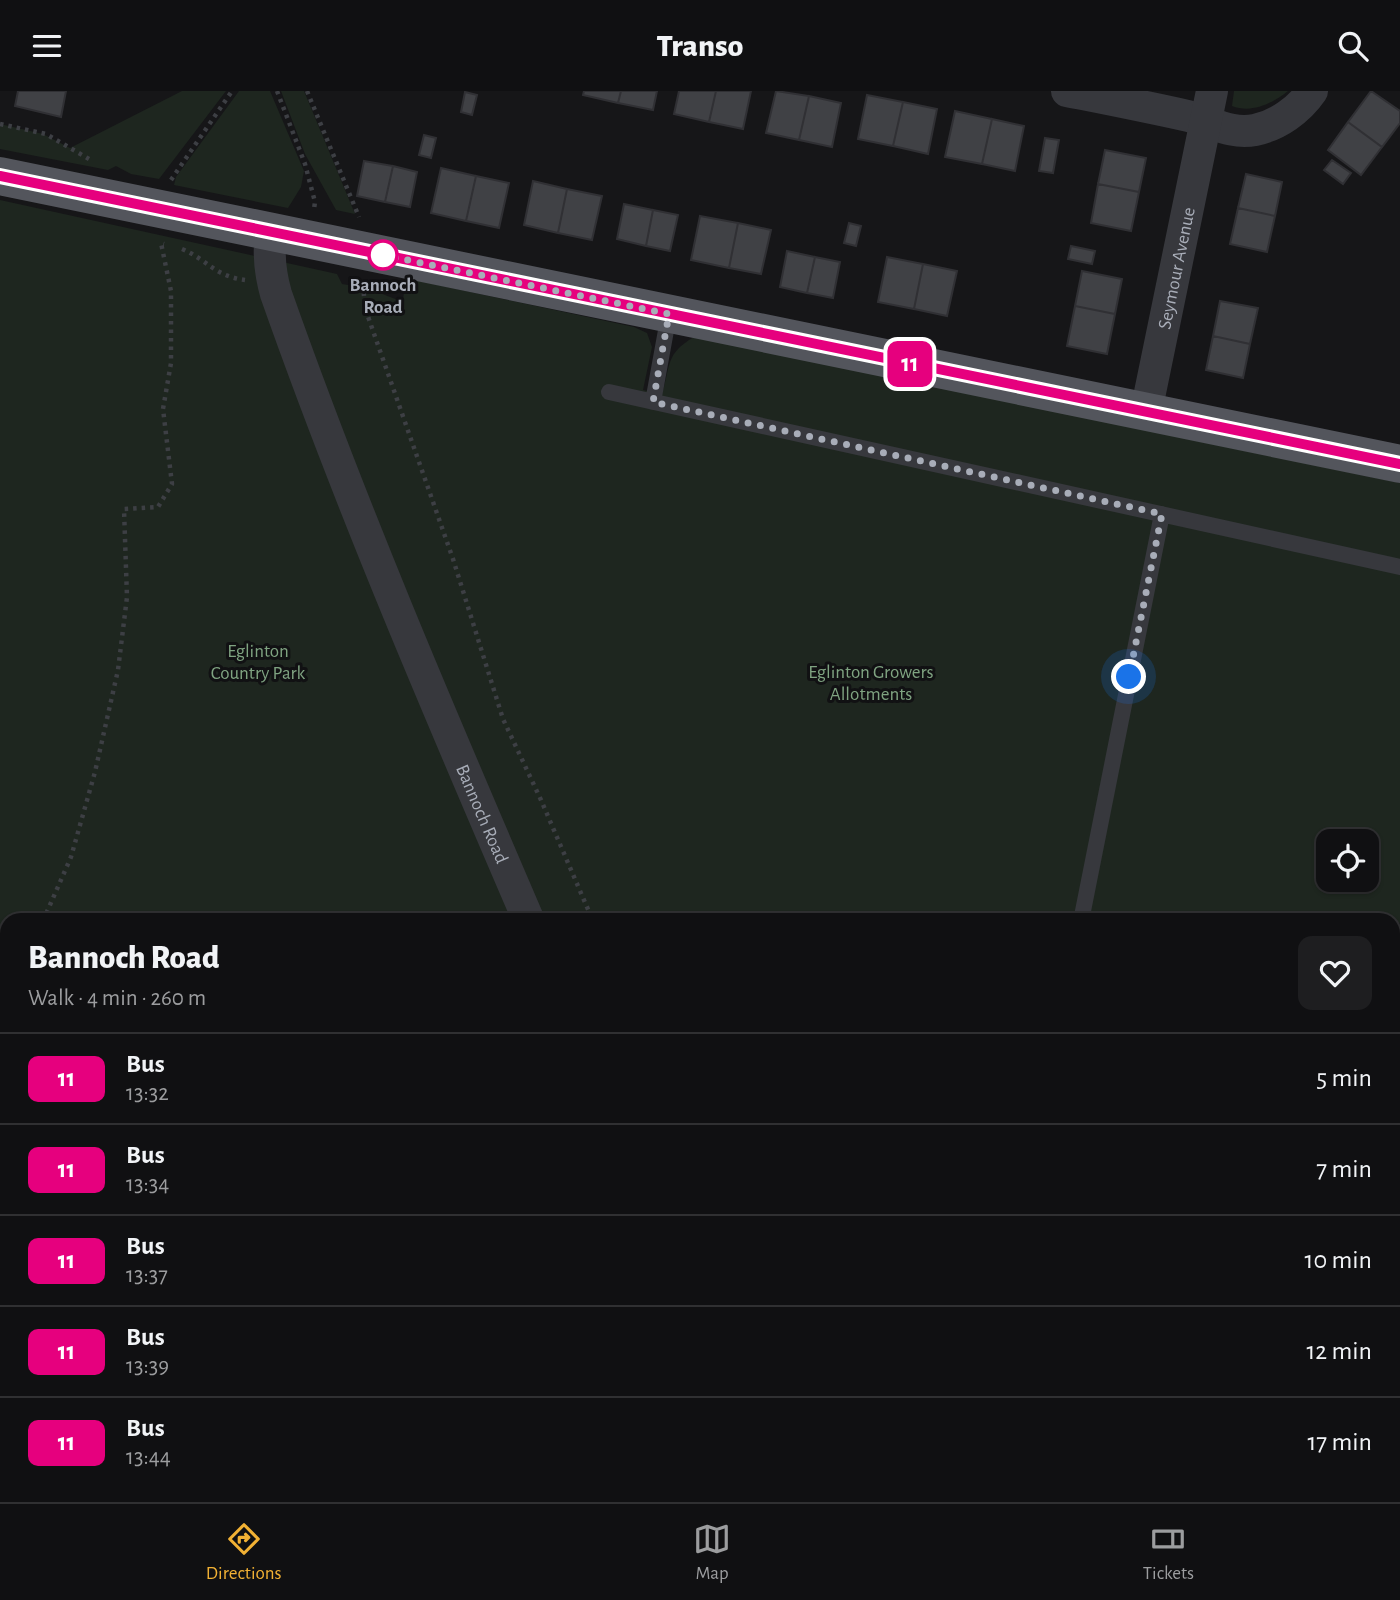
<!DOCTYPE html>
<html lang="en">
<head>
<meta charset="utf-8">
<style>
	:root { --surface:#101012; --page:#1e1e20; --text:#f1f3f6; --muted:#9c9d9f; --line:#303032; --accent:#f2b134 }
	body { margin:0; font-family:"Alegreya Sans",sans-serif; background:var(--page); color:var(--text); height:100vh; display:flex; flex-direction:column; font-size:26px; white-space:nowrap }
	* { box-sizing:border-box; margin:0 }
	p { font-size:23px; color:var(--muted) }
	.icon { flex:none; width:38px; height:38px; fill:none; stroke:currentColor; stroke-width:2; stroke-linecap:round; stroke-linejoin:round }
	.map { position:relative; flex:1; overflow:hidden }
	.details { position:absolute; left:0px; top:822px; width:1400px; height:590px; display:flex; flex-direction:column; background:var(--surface); border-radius:21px 21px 0 0; box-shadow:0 2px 5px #0004,0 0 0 2px var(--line) }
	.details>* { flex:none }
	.badge { padding:0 14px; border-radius:10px; font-size:24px; line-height:46px }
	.fabs { position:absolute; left:1316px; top:738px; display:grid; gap:14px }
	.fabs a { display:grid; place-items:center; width:63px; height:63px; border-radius:14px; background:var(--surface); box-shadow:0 2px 5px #0004,0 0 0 2px var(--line); font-size:35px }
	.you { position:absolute; width:35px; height:35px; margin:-18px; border:5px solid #fff; border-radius:50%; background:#1a73e8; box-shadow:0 0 0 10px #1a73e833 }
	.map>.badge { position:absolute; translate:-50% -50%; box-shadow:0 0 0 4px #fff }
	.round { display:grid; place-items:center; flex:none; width:74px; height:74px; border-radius:14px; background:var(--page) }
	.overview { display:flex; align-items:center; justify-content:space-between; height:119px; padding:0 28px }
	h1 { font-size:33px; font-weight:800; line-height:52px }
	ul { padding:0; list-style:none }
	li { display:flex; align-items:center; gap:21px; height:91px; padding:0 28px; border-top:2px solid var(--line) }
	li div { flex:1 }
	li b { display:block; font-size:26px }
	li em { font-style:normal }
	li .badge { min-width:77px; font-weight:700; text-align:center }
	header { display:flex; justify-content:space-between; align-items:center; height:91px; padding:0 28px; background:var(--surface); font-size:32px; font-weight:800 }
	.dock { display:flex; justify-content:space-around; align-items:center; height:98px; border-top:2px solid var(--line); background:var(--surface); font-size:19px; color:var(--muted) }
	.dock a { display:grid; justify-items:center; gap:4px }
	.dock .selected { color:var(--accent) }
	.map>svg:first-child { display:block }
	.green { fill:#1e261f; fill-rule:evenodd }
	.building { fill:#404145; stroke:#303034; stroke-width:2 }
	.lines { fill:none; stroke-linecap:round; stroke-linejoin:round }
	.path { stroke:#3d3f44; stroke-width:4.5; stroke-dasharray:3.5 5; stroke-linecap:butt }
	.service { stroke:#37383d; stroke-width:16 }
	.minor { stroke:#37383d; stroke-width:32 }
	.primary { stroke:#53555c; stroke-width:38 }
	.line-casing { stroke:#fff; stroke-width:16 }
	.line { stroke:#e6007e; stroke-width:10 }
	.walk { stroke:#a8adb8; stroke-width:7; stroke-dasharray:0 12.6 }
	.stop-dot { fill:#fff; stroke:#e6007e; stroke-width:3.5 }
	.labels { text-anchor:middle; stroke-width:6; stroke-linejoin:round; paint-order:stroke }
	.street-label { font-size:19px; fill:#a8adb8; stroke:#111113 }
	.stop-label { font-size:19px; font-weight:bold; fill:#a8adb8; stroke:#111113 }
	.park-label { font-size:19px; fill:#7fa381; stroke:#111113 }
</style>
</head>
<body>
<header><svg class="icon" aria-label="menu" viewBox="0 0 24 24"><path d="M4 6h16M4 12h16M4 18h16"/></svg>Transo<svg class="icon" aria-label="search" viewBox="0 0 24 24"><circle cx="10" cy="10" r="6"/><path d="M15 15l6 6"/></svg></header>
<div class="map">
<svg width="1400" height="1411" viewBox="0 0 1400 1411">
	<rect width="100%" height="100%" fill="#161618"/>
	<!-- green -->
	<path class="green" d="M 182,0 L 226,0 L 159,88 L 131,83 L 116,75 L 108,79 L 0,58 L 0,33 L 43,43 L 70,57 Z
		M 239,0 L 270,0 L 304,80 L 301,96 L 288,117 L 174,94 L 176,86 Z
		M 281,0 L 304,0 L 355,123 L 336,119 L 305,63 Z
		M 1234,0 L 1288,0 C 1273,12 1252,23 1232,15 Z
		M 0,109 L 337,183 L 342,193 L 367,197 L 403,211 L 405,187 L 634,236 L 647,242 L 652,256 L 643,299 L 662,303 C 671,274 665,263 694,246 L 1400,392 L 1400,832 L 1393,836 L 1393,830 L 7,830 L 7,1405 L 1393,1405 L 1393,1269 L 1400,1273 L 1400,1411 L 0,1411 ZM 1328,751 L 1367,751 L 1367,789 L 1328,789 Z"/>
	<!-- building -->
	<path class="building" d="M 18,0 L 66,0 L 61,26 L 15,15 Z
		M 584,0 L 621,0 L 618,12 L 583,4 Z
		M 621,0 L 657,0 L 653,19 L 618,12 Z
		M 679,0 L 716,0 L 709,31 L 674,23 Z
		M 716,0 L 751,0 L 743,38 L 709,31 Z
		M 776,0 L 809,5 L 799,49 L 766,42 Z
		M 1371,0 L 1400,20 L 1400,32 L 1382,56 L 1348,31 Z
		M 465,1 L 477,4 L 472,24 L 461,21 Z
		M 867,4 L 903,11 L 893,55 L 858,48 Z
		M 809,5 L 841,12 L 832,56 L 799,49 Z
		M 903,11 L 937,18 L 928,63 L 893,55 Z
		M 955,20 L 992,28 L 982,73 L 945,66 Z
		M 992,28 L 1024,35 L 1015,80 L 982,73 Z
		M 1348,31 L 1382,56 L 1361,84 L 1328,59 Z
		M 424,44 L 436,47 L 431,67 L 419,64 Z
		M 1045,47 L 1059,49 L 1053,82 L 1039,80 Z
		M 1105,59 L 1146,67 L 1139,101 L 1098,93 Z
		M 1332,69 L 1351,82 L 1343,93 L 1324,79 Z
		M 364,70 L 393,75 L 385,111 L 357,105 Z
		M 393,75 L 417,81 L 410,116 L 385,111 Z
		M 441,77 L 476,85 L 466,130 L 431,122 Z
		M 1246,83 L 1282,91 L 1275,125 L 1238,117 Z
		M 476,85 L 509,92 L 499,137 L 466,130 Z
		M 533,90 L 567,98 L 558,142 L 524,134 Z
		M 1098,93 L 1139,101 L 1131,140 L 1091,132 Z
		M 567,98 L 602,105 L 592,149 L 558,142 Z
		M 624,113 L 653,119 L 646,155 L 617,148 Z
		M 1238,117 L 1275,125 L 1267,161 L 1230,153 Z
		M 653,119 L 678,124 L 670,160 L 646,155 Z
		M 700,125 L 738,132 L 729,177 L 691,169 Z
		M 738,132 L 771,139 L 761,183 L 729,177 Z
		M 849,132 L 861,135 L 856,155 L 844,152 Z
		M 1071,155 L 1095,160 L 1092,173 L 1068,168 Z
		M 787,160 L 815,166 L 807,202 L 780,196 Z
		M 815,166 L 840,171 L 833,207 L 807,202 Z
		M 887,166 L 923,173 L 914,218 L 878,211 Z
		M 923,173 L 957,180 L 947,225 L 914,218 Z
		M 1082,180 L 1122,188 L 1115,223 L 1075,215 Z
		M 1220,210 L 1258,217 L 1250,253 L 1213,245 Z
		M 1075,215 L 1115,223 L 1107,263 L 1067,255 Z
		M 1213,245 L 1250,253 L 1243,287 L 1206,279 Z
		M 1393,963 L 1400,966 L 1400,1006 L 1393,1003 Z"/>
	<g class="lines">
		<!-- path -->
		<path class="path" d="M 277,0 L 305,73 L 315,111 L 314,118
			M 307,0 L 359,126
			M 0,33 L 46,43 L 89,68
			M 171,89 L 232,0
			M 182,158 C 208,169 214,185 245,189
			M 363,193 L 365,217 L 453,468 L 503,628 L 541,709 L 593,830
			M 43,830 L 71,766 L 95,681 L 118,579 L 127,506 L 124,418 L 158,416 L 172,393 L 163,318 L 171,272 L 171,200 L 161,152 L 164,153
			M 1393,861 L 1400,857
			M 0,912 L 7,900
			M 843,1405 L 845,1411"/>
		<!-- service -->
		<path class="service" d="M 609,301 L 1400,476
			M 653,311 L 669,223
			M 1081,830 L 1162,423"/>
		<!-- minor -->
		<g class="minor">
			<path d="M 1067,0 C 1107,8 1148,16 1188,25 C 1211,30 1230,44 1255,39 C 1278,34 1299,19 1312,0"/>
			<path id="s1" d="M 271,142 C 268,163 270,182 276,203 C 351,416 440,623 529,830"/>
			<path id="s2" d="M 1146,321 L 1212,0"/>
			<path d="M 1393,906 L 1400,901"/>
			<path d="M 1393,1110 L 1400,1116"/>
			<path d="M 788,1405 L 791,1411"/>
		</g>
		<!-- primary -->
		<path class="primary" d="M 0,85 L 1400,373"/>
	</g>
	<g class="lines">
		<defs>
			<path id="line" d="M 0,85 L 1400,373"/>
		</defs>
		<!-- line casing -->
		<use href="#line" class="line-casing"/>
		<!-- line -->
		<use href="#line" class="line"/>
		<!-- walk -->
		<path class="walk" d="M 383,164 L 669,223 L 653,311 L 1162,423 L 1129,586"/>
	</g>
	<!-- markers -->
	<circle class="stop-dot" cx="383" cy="164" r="14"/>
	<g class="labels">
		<!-- street labels -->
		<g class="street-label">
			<text dy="7" stroke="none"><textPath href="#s2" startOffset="147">Seymour Avenue</textPath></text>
			<text dy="7" stroke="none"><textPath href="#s1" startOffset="621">Bannoch Road</textPath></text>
		</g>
		<!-- stop labels -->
		<g class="stop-label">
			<text x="383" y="200">Bannoch<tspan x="383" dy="22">Road</tspan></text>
		</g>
		<!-- park labels -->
		<g class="park-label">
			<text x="258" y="566">Eglinton<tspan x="258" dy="22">Country Park</tspan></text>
			<text x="871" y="587">Eglinton Growers<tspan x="871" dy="22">Allotments</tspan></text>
		</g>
	</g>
</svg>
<div class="fabs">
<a><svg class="icon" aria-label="locate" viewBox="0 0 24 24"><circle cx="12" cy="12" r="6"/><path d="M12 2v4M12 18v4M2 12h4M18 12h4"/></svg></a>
</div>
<div class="you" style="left:1129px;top:586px"></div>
<b class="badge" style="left:910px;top:273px;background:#e6007e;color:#fff">11</b>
<section class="details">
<div class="overview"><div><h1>Bannoch Road</h1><p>Walk · 4 min · 260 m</p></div><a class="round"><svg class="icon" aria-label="heart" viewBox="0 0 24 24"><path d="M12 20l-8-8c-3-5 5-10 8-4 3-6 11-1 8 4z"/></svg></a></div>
<ul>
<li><span class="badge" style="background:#e6007e;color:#fff">11</span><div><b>Bus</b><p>13:32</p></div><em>5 min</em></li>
<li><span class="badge" style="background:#e6007e;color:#fff">11</span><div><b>Bus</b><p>13:34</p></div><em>7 min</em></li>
<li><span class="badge" style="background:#e6007e;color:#fff">11</span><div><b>Bus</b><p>13:37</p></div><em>10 min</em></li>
<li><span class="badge" style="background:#e6007e;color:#fff">11</span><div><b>Bus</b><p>13:39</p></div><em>12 min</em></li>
<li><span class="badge" style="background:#e6007e;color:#fff">11</span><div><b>Bus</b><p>13:44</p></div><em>17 min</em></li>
</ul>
</section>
</div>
<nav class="dock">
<a class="selected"><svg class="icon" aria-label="directions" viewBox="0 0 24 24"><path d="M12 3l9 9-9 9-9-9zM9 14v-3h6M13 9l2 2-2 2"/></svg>Directions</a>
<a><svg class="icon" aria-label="map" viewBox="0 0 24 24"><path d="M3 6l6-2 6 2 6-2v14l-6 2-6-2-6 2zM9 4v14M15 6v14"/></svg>Map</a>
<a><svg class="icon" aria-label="tickets" viewBox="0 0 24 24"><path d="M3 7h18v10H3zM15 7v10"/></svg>Tickets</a>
</nav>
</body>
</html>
